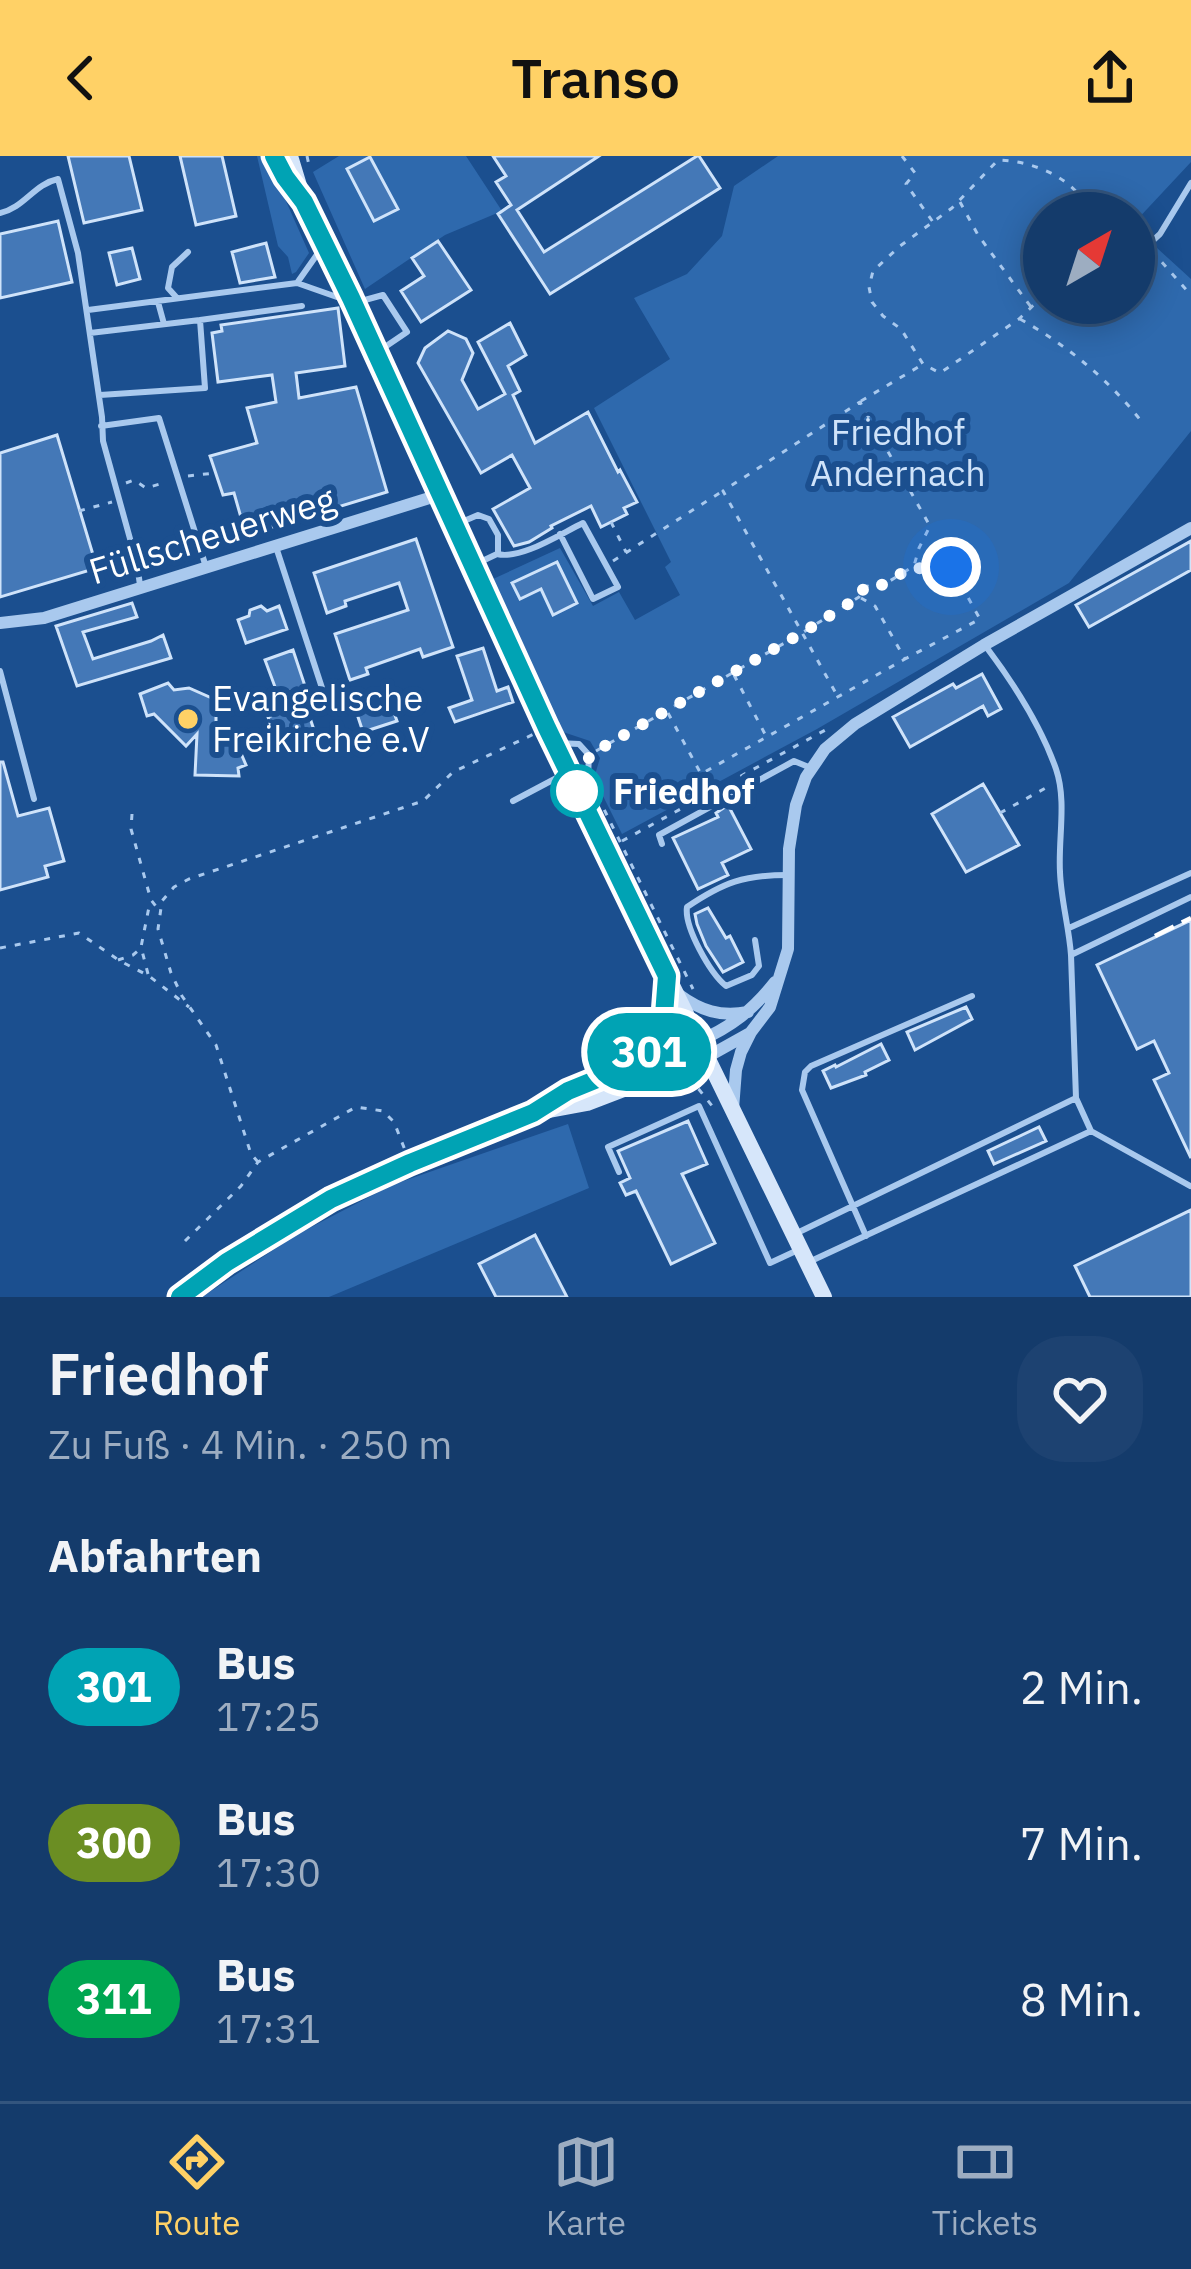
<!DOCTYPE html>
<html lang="de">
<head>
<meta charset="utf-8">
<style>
	:root { --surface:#143b6b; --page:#1d4271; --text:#f1f3f6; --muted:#9dadc1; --line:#33557e; --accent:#ffd166 }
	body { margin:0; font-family:"IBM Plex Sans",sans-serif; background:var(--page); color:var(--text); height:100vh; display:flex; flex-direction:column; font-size:45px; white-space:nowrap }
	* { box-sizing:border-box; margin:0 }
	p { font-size:39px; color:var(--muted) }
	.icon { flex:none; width:66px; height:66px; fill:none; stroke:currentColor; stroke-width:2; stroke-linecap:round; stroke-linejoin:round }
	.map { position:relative; height:1141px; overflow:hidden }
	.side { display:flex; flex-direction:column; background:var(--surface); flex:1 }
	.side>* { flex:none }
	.badge { padding:0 24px; border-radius:39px; font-size:42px; line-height:78px }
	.needle { width:78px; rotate:39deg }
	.buttons { position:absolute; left:1023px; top:36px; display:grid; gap:24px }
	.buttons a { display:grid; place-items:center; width:132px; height:132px; border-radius:50%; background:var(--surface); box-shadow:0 6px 30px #0003,0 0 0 3px var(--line); font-size:60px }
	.you { position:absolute; width:60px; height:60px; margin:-30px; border:9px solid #fff; border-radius:50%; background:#1a73e8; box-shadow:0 0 0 18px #1a73e833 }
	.map>.badge { position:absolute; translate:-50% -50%; box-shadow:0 0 0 6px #fff }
	h2 { padding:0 48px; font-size:45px; line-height:108px }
	.round { display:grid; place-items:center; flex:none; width:126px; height:126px; border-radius:48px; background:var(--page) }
	.head { display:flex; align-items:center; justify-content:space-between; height:204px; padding:0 48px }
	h1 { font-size:57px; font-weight:600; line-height:90px }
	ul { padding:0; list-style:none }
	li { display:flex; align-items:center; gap:36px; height:156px; padding:0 48px }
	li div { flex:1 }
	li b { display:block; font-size:45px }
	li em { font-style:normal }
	li .badge { min-width:132px; font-weight:700; text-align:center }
	header { display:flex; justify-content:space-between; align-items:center; height:156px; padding:0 48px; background:var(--accent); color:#111; font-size:54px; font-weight:600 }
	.dock { display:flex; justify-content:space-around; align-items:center; height:168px; border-top:3px solid var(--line); background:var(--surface); font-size:33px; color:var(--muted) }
	.dock a { display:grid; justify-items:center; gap:6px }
	.dock .on { color:var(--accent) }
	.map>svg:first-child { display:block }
	.green { fill:#2e69ad }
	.building { fill:#4478b7; stroke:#cfe3fa; stroke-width:3 }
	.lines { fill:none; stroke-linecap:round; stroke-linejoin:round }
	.path { stroke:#a9c9ee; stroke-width:3; stroke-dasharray:6 9; stroke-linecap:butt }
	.lane { stroke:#a9c9ee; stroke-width:6 }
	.street { stroke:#a9c9ee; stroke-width:12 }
	.secondary { stroke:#d6e6fa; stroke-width:16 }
	.rail { stroke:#fff; stroke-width:4.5; stroke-dasharray:21 9; stroke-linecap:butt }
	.line-casing { stroke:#fff; stroke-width:27 }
	.line { stroke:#00a3b4; stroke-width:18 }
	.walk { stroke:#fff; stroke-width:12; stroke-dasharray:0 21.6 }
	.poi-dot { fill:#ffd166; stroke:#1b4f8f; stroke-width:4.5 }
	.stop-dot { fill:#fff; stroke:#00a3b4; stroke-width:6 }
	.labels { text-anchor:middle; stroke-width:12; stroke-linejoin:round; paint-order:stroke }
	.park-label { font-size:36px; fill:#cfe3fa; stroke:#1b4f8f }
	.street-label { font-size:36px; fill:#fff; stroke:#1b4f8f }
	.poi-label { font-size:36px; fill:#fff; stroke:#1b4f8f; text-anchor:start }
	.stop-label { font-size:36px; font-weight:bold; fill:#fff; stroke:#1b4f8f; text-anchor:start }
</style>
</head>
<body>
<header><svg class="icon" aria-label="back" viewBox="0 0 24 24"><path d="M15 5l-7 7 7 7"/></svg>Transo<svg class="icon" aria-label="share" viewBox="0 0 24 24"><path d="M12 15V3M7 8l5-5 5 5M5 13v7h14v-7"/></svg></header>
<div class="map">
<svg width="1191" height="1141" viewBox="0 0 1191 1141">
	<rect width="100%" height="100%" fill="#1b4f8f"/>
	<!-- green -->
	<path class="green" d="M 257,0 L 266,0 L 309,97 L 296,116 L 292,118 L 288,101 L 278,90 Z
		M 339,0 L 466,0 L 502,55 L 445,79 L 365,133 L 313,16 Z
		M 778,0 L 1191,0 L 1191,6 L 1134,67 L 1134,57 L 1044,57 L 1044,147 L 1134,147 L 1134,71 L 1191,123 L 1191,275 L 1069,427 L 817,573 L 622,678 L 594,622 L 600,602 L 590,585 L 560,575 L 493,423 L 560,392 L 593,450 L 619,436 L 635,464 L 680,439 L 665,411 L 671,406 L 594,252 L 670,203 L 634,142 L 687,118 L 722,80 L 734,30 Z
		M 568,968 L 589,1032 L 329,1141 L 202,1141 L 296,1079 L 392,1029 Z"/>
	<!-- building -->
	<path class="building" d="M 68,0 L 129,0 L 142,54 L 84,67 Z
		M 180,0 L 222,0 L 236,60 L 196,69 Z
		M 493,0 L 599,0 L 517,54 L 544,96 L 697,0 L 699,0 L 720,32 L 550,138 L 498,58 L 511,49 L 496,26 L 506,20 Z
		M 370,1 L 398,53 L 374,65 L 347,13 Z
		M 58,65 L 72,126 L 0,142 L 0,78 Z
		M 438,85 L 471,134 L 421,166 L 401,135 L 424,120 L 412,102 Z
		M 266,87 L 275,121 L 240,127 L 232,96 Z
		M 132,92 L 140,123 L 117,129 L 109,97 Z
		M 338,152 L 345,210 L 296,217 L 299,242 L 356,231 L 387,336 L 246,379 L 234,337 L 223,339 L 210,300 L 257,287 L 247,252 L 276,246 L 272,219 L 218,226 L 212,177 L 222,175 L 221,169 Z
		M 510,167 L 526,199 L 508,210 L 520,235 L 513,239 L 535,287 L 588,256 L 618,316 L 620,314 L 637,346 L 624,352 L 627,358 L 601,371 L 591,350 L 551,370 L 552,372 L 529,386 L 514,390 L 493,353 L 530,332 L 512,299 L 481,317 L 418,207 L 425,192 L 448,175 L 466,183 L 473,197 L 462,224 L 478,253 L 505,238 L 478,186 Z
		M 57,279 L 97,412 L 0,441 L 0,297 Z
		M 416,383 L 453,491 L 423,501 L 420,493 L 366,512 L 368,518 L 350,524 L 335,478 L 408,454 L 399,427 L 345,445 L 346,450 L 327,457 L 314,417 Z
		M 1191,385 L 1191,414 L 1089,471 L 1076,449 Z
		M 557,406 L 577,447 L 553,459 L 541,433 L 520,443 L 512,427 Z
		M 132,447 L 137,461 L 83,476 L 93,503 L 151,485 L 163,479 L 171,502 L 77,530 L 56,470 Z
		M 261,450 L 267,455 L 279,450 L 287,473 L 246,487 L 238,464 L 249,460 L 250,454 Z
		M 483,492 L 497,535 L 508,531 L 513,546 L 455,566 L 449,552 L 472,544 L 457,500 Z
		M 293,494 L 305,530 L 287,536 L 296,560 L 308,556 L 316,580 L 302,584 L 300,578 L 276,586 L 268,561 L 284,555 L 265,504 Z
		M 982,518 L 1001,553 L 988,560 L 983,550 L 910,591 L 893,561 L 953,528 L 956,532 Z
		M 168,527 L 174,534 L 189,532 L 216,544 L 216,576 L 238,577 L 237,588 L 246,609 L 238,612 L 239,620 L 195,619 L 197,578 L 186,590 L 154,558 L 147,560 L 140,538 Z
		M 389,543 L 397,565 L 363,576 L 356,555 Z
		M 0,606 L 3,606 L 18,660 L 49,652 L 64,705 L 45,710 L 48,721 L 0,734 Z
		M 983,628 L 1019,689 L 966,716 L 932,658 Z
		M 728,649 L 751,693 L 722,707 L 728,719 L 698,733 L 673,682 L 718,661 L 716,657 Z
		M 708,752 L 726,782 L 730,780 L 743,806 L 723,816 L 706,790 L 697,768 L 695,758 Z
		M 1191,764 L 1191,1002 L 1154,924 L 1169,917 L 1154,885 L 1137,893 L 1097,809 Z
		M 966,851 L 972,863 L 915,894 L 907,876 Z
		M 881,888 L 889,904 L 865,916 L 866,919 L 831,932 L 823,915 L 835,909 L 836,911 Z
		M 688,965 L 707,1008 L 682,1018 L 715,1087 L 671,1108 L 636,1035 L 626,1039 L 620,1027 L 630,1022 L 618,995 Z
		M 1039,971 L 1046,985 L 994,1008 L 988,995 Z
		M 1191,1054 L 1191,1141 L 1090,1141 L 1075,1110 Z
		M 535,1079 L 567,1141 L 496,1141 L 479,1108 Z"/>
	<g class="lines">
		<!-- path -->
		<path class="path" d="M 307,0 L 310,14
			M 902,0 L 915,17 L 906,28 L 933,66
			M 960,46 L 978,79 L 1031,151
			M 1152,95 L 1191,139
			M 1044,139 L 1019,163 L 940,217 L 923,208 L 901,173 L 883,160 L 872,146 L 869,131 L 873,115 L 900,90 L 952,52 L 998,4 C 1033,5 1077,22 1089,57
			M 1020,163 C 1068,190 1108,223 1142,266
			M 861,245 L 920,210
			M 188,320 L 215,317
			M 126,327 L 134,324 L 146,332 L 167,326
			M 79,355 L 112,346
			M 611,366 L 626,396
			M 613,405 L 721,336
			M 861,442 L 875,450 L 905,503 L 980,463 L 951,411 L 926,415 L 914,410
			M 734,519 L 766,580
			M 668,557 L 701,618 L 905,503
			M 596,595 L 802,477 L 859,441 L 865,430 L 880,431 L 914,410 L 919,392 L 930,370 L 860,246 L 723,335 L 838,541
			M 591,627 L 693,833
			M 1000,657 L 1051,629
			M 132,658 L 131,673 L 151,744 L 158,753
			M 622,685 L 829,572
			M 0,792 L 79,777 L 120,805 L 149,820 L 189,851
			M 118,804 L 133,799 L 140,793
			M 148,818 L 141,791 L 150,746
			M 692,920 L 693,926 L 713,951
			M 258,1006 L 251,998 L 216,889 L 182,840 L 171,817 L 158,773 L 162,745 L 174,731 L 189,723 L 423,645 L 453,616 L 534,578
			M 185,1085 L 241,1030 L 258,1006 L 356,951 L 383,955 L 394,966 L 405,994"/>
		<!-- lane -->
		<path class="lane" d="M 0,57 C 24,52 34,28 58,23 L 78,97 L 102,261 L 103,285 L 137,408 L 140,429
			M 1147,90 L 1160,78 L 1191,27
			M 297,127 L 323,90
			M 177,142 L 168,132 L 172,111 L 188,96
			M 158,146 L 164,168
			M 88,154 L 297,127 L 354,147 L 383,139 L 407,176 L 379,195
			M 200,164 L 302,150
			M 90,177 L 200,164 L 205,232 L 100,239
			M 101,270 L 159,262 L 206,411
			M 457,368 L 478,359 L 489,363 L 498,379 L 498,397
			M 276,391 L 323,535
			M 476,408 L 497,398 C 521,404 560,378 583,367 L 618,431 L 593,443 L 560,378
			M 987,492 C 1014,528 1041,570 1056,613 C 1067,645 1058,683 1060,716 C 1061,744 1069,771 1071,799
			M 0,515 L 34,643
			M 557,587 L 579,588 L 589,599 L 588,620 L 576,626
			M 513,645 L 564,618
			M 662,688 L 659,679 L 794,605 L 811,612
			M 1069,772 L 1191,717
			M 755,784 L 759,810 L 752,819 L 726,830 C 710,817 684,771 687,751 C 724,726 744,719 788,719
			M 1076,942 L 1091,975 L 1190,1030
			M 619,1016 L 608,991 L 699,950 L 770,1107 L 798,1094
			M 797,1077 L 1076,942 L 1071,799 L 1191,741
			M 866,1080 L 802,934 L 805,916 L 811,910 L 972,840
			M 811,1105 L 1091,975"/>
		<!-- street -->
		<path class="street" d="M 0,467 L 44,462 L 439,339
			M 678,838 C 701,855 720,861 748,856
			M 699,885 C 731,871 753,854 775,826
			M 707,901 L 750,877
			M 733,953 L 736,914 L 741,896 L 751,876 L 770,851 L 788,793 L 789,693 L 796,649 L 806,621 L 825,593 L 855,568 L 984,489 L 1191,372"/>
		<!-- secondary -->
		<path class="secondary" d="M 274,0 L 292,32
			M 290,0 L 304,46 L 377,196 L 547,573 L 824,1141
			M 644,903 L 663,872 L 667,827
			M 544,950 C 590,921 646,899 699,885
			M 179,1141 L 227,1106 L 331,1043 L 410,1007 L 533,957 L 587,947 L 707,901"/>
		<!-- rail -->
		<path class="rail" d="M 1155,780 L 1191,762"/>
	</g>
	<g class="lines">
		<defs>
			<path id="line" d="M 180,1141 L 227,1106 L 331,1043 L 410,1007 L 533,957 L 568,935 L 644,904 L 663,872 L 667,820 L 547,572 L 351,142 L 304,46 L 285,21 L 274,0"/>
		</defs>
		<!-- line casing -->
		<use href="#line" class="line-casing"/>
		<!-- line -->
		<use href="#line" class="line"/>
		<!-- walk -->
		<path class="walk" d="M 577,635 L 573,628 L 588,620 L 589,599 L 802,477 L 859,441 L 865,430 L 880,430 L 914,410 L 926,415 L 951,411"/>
	</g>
	<!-- markers -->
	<circle class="poi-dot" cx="188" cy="563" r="12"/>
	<circle class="stop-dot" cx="577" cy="635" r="24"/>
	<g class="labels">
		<!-- park labels -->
		<g class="park-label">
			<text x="898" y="289">Friedhof<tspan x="898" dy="41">Andernach</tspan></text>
		</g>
		<!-- street labels -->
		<g class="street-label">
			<text transform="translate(212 379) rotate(-17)" y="13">Füllscheuerweg</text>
		</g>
		<!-- poi labels -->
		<g class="poi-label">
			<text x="212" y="555">Evangelische<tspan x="212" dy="41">Freikirche e.V</tspan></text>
		</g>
		<!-- stop labels -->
		<g class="stop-label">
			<text x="613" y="648">Friedhof</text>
		</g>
	</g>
</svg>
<div class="buttons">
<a><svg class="needle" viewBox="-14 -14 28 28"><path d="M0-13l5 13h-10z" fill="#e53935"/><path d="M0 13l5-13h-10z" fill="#9dadc1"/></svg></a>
</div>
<div class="you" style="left:951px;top:411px"></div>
<b class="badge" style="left:649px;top:896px;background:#00a3b4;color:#fff">301</b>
</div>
<section class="side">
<div class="head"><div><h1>Friedhof</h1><p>Zu Fuß · 4 Min. · 250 m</p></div><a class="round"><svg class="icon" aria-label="heart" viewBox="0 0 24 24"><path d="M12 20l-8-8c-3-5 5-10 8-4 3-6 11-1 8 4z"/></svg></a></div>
<h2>Abfahrten</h2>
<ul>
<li><span class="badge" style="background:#00a3b4;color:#fff">301</span><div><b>Bus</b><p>17:25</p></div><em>2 Min.</em></li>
<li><span class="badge" style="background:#6b8e23;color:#fff">300</span><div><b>Bus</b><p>17:30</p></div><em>7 Min.</em></li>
<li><span class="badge" style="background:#00a651;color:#fff">311</span><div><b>Bus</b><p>17:31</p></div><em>8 Min.</em></li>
</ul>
</section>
<nav class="dock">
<a class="on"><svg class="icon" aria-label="directions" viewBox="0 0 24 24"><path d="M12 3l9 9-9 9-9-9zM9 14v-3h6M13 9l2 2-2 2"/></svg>Route</a>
<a><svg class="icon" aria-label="map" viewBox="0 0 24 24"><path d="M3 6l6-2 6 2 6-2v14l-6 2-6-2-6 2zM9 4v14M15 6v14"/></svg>Karte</a>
<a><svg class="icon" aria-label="tickets" viewBox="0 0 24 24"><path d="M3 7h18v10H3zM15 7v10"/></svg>Tickets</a>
</nav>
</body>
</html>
